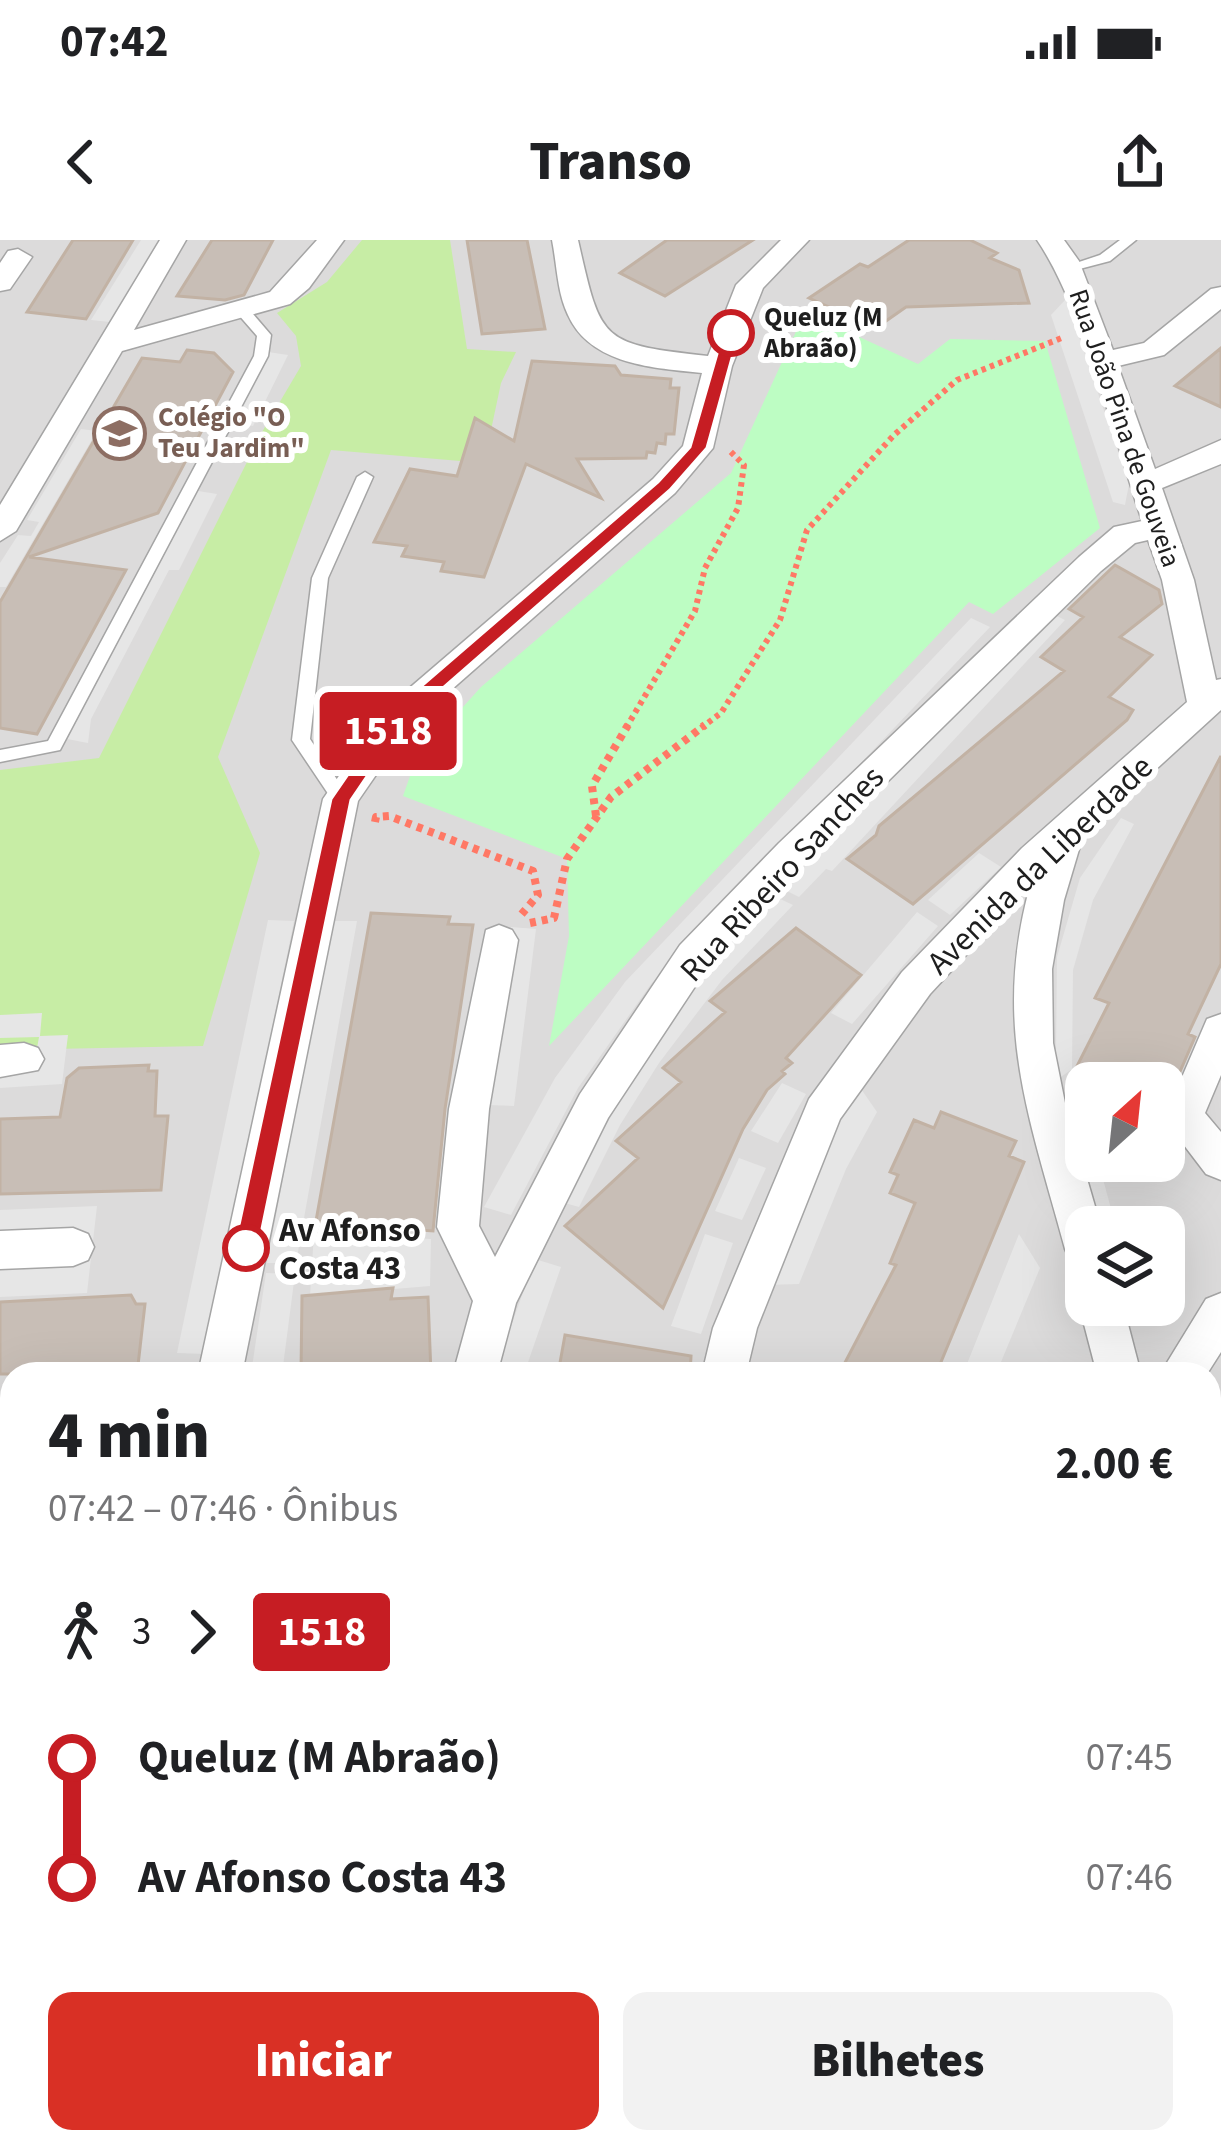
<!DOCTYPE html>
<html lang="pt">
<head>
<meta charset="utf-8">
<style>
	:root { --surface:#fff; --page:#f2f2f2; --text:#202124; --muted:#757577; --accent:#d93025 }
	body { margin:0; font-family:"Source Sans 3",sans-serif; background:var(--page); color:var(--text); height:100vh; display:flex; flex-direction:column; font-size:45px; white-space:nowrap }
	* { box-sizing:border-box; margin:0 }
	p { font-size:39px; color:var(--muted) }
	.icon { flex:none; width:66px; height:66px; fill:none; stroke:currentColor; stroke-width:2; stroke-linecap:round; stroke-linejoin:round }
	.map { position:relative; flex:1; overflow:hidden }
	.panel { position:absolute; left:0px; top:1122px; width:1221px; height:792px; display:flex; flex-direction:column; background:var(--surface); border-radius:36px 36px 0 0; box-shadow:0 12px 48px #0002 }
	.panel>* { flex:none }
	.badge { padding:0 24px; border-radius:9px; font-size:42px; line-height:78px }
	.needle { width:78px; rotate:27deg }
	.controls { position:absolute; left:1065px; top:822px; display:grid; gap:24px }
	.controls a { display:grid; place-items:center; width:120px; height:120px; border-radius:24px; background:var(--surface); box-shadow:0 12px 48px #0002; font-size:60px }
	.map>.badge { position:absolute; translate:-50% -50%; box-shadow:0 0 0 6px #fff }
	.legs { display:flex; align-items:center; gap:18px; height:132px; padding:0 48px; font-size:39px }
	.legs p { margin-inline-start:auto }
	.head { display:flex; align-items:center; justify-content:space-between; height:204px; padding:0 48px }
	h1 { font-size:66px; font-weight:800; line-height:90px }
	.primary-button { display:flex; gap:24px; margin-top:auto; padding:24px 48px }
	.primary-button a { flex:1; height:138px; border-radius:24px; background:var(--accent); color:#fff; font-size:48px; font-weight:800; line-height:138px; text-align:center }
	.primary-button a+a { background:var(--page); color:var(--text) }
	ul { padding:0 48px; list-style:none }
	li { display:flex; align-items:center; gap:42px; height:120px; font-size:45px }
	li i { display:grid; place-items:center; width:18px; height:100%; margin:0 15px; background:currentColor }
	li i::after { content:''; width:30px; height:30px; margin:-15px; border:9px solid; border-radius:50%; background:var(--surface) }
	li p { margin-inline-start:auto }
	li:first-child i { background:linear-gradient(#0000 50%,currentColor 0) }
	li:last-child i { background:linear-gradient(currentColor 50%,#0000 0) }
	.status { display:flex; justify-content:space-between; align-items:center; height:84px; padding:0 60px; background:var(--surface); direction:ltr }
	.status svg { height:33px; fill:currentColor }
	header { display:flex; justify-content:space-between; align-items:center; height:156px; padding:0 48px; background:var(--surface); font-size:54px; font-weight:800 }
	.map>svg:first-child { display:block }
	.residential { fill:#dcdbdb; fill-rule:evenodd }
	.grass { fill:#c7eda5 }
	.park { fill:#bdfdc3 }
	.parking { fill:#e6e6e6 }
	.building { fill:#c8beb6; stroke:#c2b2a4; stroke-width:3 }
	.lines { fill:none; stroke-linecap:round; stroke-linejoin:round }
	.service-casing { stroke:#a5a5a5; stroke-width:3 }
	.minor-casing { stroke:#a5a5a5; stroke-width:3 }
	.tertiary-casing { stroke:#a5a5a5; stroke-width:3 }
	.path-far2 { stroke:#ff7865; stroke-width:6; stroke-dasharray:4.5 4.5; stroke-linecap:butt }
	.path-far1 { stroke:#ff7865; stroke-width:8; stroke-dasharray:6 6; stroke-linecap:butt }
	.path { stroke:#ff7865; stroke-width:9; stroke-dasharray:8 8; stroke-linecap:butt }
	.service { fill:#fff; fill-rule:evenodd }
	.minor { fill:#fff; fill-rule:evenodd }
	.tertiary { fill:#fff; fill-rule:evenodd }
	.line-1 { fill:#c61d23; stroke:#fff; stroke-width:3 }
	.stop-1-dot { fill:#fff; stroke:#c61d23; stroke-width:6 }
	.labels { text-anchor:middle; stroke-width:12; stroke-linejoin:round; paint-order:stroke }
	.far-stop-label { font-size:27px; font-weight:bold; fill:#1e1e1e; stroke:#fff; text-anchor:start }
	.far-education-label { font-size:27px; font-weight:bold; fill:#785e54; stroke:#fff; text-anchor:start }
	.far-street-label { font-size:27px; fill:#1e1e1e; stroke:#fff }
	.street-label { font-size:33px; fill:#1e1e1e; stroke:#fff }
	.stop-label { font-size:33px; font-weight:bold; fill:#1e1e1e; stroke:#fff; text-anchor:start }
</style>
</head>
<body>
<div class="status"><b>07:42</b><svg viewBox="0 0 49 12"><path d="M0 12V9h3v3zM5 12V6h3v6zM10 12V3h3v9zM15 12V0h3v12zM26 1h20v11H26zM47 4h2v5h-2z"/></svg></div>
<header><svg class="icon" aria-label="back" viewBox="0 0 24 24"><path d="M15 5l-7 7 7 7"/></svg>Transo<svg class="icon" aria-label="share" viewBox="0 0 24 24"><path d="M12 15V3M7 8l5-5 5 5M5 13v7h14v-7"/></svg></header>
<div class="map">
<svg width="1221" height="1914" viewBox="0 0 1221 1914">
	<rect width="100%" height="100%" fill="#f0ece3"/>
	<!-- residential -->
	<path class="residential" d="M 0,0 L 1221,0 L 1221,1914 L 0,1914 ZM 1086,843 L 1164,843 L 1164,921 L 1086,921 ZM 1086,987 L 1164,987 L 1164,1065 L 1086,1065 ZM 12,1134 L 1209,1134 L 1209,1902 L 12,1902 Z"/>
	<!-- grass -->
	<path class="grass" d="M 362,0 L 450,0 L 467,109 L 516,112 L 501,143 L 484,223 L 331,210 L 218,517 L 260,613 L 203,806 L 0,810 L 0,530 L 99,518 L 262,192 L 301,126 L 296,96 L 277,73 L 327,42 Z"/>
	<!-- park -->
	<path class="park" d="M 805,72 L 918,124 L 950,99 L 1045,101 L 1100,288 L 993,374 L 969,362 L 549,806 L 569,696 L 567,619 L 403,556 L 416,519 L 481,447 L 731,233 Z"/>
	<!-- parking -->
	<path class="parking" d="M 141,0 L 160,0 L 110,82 L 91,80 Z
		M 1066,59 L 1129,244 L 1125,265 L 1113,262 L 1051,75 Z
		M 268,112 L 288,115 L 253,186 L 233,182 Z
		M 81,189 L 97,191 L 6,347 L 0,347 L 0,323 L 18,295 L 31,296 L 39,282 L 27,280 Z
		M 198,251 L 217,254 L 179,330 L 169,330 L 91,479 L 88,503 L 67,499 Z
		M 1045,370 L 1065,380 L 832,631 L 826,629 L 799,657 L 783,649 Z
		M 971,378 L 990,387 L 651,744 L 578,848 L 511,975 L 484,967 L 555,838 L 625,742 Z
		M 1121,578 L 1134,584 L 1093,660 L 1073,730 L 1072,829 L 1061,837 L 1056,814 L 1057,717 L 1080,638 Z
		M 979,613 L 1001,627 L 950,675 L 928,660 Z
		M 776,657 L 793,665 L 722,740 L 659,823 L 620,885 L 579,967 L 561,962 L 661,791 L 709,729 Z
		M 917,672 L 938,686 L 852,784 L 831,773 Z
		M 268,680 L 294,681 L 205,1114 L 177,1113 Z
		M 332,681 L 357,681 L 296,1023 L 267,1023 Z
		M 511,687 L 536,689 L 514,866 L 487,865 Z
		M 42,773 L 40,796 L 68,795 L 62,844 L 0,848 L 0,827 L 34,825 L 39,797 L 0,798 L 0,775 Z
		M 782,843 L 806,854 L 778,903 L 751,891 Z
		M 859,846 L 877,872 L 846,929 L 799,1044 L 765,1045 L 824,906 Z
		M 1065,853 L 1081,857 L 1086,921 L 1098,921 L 1116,987 L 1099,987 Z
		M 739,918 L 766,928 L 742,980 L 715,971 Z
		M 97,966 L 87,1053 L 0,1057 L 0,970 Z
		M 314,993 L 431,999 L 430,1046 L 310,1056 Z
		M 705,994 L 733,1003 L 701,1094 L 671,1086 Z
		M 1019,994 L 1040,1028 L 996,1134 L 963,1134 Z
		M 535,1019 L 561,1027 L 524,1134 L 494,1134 Z
		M 266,1033 L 295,1034 L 282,1134 L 251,1134 Z"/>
	<!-- building -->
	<path class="building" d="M 73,0 L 133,0 L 86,79 L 27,72 Z
		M 212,0 L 273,0 L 244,55 L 225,60 L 177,56 Z
		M 467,0 L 527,0 L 545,89 L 482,94 Z
		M 667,0 L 753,0 L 665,56 L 620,33 Z
		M 909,0 L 970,0 L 997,13 L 990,18 L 1019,30 L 1029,63 L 906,67 L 876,88 L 809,58 L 860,24 L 868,27 Z
		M 1221,108 L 1221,167 L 1175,146 Z
		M 187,110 L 214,113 L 233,132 L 158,273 L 29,317 L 126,330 L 37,494 L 0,488 L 0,362 L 142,118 L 180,122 Z
		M 532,121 L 615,126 L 621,135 L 671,139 L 670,148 L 679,148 L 674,194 L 666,194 L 665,204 L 657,203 L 655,213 L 647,212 L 646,218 L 577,219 L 601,258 L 526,224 L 484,337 L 441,331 L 444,322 L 402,316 L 407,306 L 374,302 L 410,229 L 457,236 L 475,178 L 514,201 Z
		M 1115,325 L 1159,350 L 1162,364 L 1120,397 L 1152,415 L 1109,457 L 1133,470 L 1127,480 L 913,664 L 847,619 L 876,595 L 879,586 L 1064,431 L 1041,417 L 1083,377 L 1069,369 Z
		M 1221,516 L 1221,724 L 1188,794 L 1195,797 L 1175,843 L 1094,843 L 1073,834 L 1109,763 L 1095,758 Z
		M 371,673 L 450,677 L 448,684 L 473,685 L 445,869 L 433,991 L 405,989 L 403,997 L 314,992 Z
		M 796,688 L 861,735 L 786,818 L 792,823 L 782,831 L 785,834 L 767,850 L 743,889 L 663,1068 L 565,986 L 638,918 L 616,901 L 681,842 L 663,828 L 725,772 L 710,761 Z
		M 149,825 L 148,831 L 157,831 L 155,876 L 168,876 L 161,950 L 0,954 L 0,879 L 60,877 L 67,838 L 79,828 Z
		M 941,872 L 1016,901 L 1009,916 L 1024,922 L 936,1134 L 839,1134 L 896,1025 L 890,1023 L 915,963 L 890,953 L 898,935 L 890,932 L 914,880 L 934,888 Z
		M 393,1048 L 391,1059 L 428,1057 L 431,1134 L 301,1134 L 302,1056 Z
		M 131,1055 L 136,1064 L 145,1064 L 137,1134 L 0,1134 L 0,1062 Z
		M 565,1095 L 691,1116 L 690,1134 L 558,1134 Z"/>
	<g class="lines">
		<defs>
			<path id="service" d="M 1120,0 L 1136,0 L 1110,21 L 1068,32 L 1061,28 L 1100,15 Z
				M 237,67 L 247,67 L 271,95 L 268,116 L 60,510 L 0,522 L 0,510 L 48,501 L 254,116 L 257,96 L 237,73 Z
				M 365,232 L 373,237 L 328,338 L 310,499 L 350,559 L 341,566 L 335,564 L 292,500 L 312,338 L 357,237 Z
				M 12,1437 L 12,1461 L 0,1462 L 0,1438 Z"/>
			<path id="minor" d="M 160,0 L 186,0 L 134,90 L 270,52 L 317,0 L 344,0 L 309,48 L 290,64 L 122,111 L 16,291 L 0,301 L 0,265 Z
				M 552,0 L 578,0 C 601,102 600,104 708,116 L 736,45 L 781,0 L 809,0 L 763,48 L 732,126 L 713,208 L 675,253 L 409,487 L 358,561 L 242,1134 L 198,1134 L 323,559 L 385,469 L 653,239 L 683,206 L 702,133 C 655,128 590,125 568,75 C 557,52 557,25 552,0 Z
				M 1037,0 L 1064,0 L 1079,21 L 1113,110 L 1144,103 L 1211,49 L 1221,47 L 1221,69 L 1164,115 L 1118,126 L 1155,229 L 1221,200 L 1221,224 L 1162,248 L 1194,340 L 1216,440 L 1221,439 L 1221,470 L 1083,596 L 1064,660 L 1052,729 L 1053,803 L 1065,863 L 1101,987 L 1086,987 L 1086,1028 L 1071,1022 L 1065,1009 C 1029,876 992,785 1030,646 L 930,754 L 840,879 L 757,1088 L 746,1134 L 702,1134 L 713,1088 L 809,859 L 902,732 L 1022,608 L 1187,462 L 1162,340 L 1148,300 L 1135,303 L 1101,331 L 805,623 L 708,727 L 608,878 L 516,1063 L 497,1134 L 453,1134 L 473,1061 L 437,987 L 449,869 L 486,690 L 499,685 L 512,690 L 518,700 L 489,869 L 479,986 L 495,1017 L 580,854 L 680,705 L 779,603 L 1079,317 L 1114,287 L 1142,281 C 1115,201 1083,67 1037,0 Z
				M 18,9 L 32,17 L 10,49 L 0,51 L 0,23 L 8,11 Z
				M 1221,774 L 1221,835 L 1205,873 L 1221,892 L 1221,940 L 1206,934 L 1164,879 L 1207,779 Z
				M 24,803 L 38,808 L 44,819 L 38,830 L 0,837 L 0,805 Z
				M 73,988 L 88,994 L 94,1007 L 88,1020 L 73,1026 L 0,1029 L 0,991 Z
				M 1086,1051 L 1086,1065 L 1123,1065 L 1141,1134 L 1097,1134 L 1079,1065 Z
				M 1221,1053 L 1221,1112 L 1207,1134 L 1160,1134 L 1206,1059 Z
				M 0,1214 L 12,1214 L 12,1258 L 0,1258 Z
				M 1209,1358 L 1221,1363 L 1221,1416 L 1209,1411 Z
				M 1209,1525 L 1221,1530 L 1221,1620 L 1209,1615 Z
				M 12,1613 L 12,1679 L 0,1683 L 0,1618 Z
				M 0,1717 L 12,1717 L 12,1771 L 0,1771 Z
				M 418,1902 L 482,1902 L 477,1914 L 413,1914 Z"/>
			<path id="tertiary" d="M 1221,1750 L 1221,1847 L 1209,1852 L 1209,1755 Z
				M 1209,1891 L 1214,1902 L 1210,1914 L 1140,1914 L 1144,1902 L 1209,1902 Z"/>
		</defs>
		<!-- service casing -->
		<use href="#service" class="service-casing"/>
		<!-- minor casing -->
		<use href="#minor" class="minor-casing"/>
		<!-- tertiary casing -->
		<use href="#tertiary" class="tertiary-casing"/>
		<!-- path-far2 -->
		<path class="path-far2" d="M 626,488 L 695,371 L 705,328 L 738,268 L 744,225 L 729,210
			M 701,488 L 721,473 L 780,380 L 807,290 L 894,195 L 957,140 L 1064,97"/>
		<!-- path-far1 -->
		<path class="path-far1" d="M 596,576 L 592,546 L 628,485
			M 375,582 L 376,577 L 389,576 L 533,631 L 538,655 L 520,676
			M 530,683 L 554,678 L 567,619 L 611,557 L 705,485"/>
		<!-- path -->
		<path class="path" d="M 860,1914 L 865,1902"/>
		<!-- service -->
		<use href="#service" class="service"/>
		<!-- minor -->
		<use href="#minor" class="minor"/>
		<!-- tertiary -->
		<use href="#tertiary" class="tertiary"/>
	</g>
	<!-- line-1 -->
	<path class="line-1" d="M 731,88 L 739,93 L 707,208 L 670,250 L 404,482 L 351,560 L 258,1008 L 255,1015 L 238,1015 L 234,1008 L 331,559 L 390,473 L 658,242 L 690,207 L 723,93 Z"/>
	<!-- icons -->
	<defs>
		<symbol id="school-ring" viewBox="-11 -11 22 22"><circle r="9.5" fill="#fff" stroke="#8d6e63" stroke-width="1.5"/><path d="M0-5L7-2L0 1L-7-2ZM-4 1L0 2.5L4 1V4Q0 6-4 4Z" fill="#8d6e63"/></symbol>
	</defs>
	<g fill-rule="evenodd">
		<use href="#school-ring" x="90" y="164" width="59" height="59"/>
	</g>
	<!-- markers -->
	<g class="stop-1-dot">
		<circle cx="731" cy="93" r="21"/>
		<circle cx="246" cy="1008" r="21"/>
	</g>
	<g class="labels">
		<!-- far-stop labels -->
		<g class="far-stop-label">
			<text x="764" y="86">Queluz (M<tspan x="764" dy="31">Abraão)</tspan></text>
		</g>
		<!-- far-education labels -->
		<g class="far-education-label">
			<text x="158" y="186">Colégio "O<tspan x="158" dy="31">Teu Jardim"</tspan></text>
		</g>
		<!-- far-street labels -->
		<g class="far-street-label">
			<text transform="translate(1125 188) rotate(71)" y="9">Rua João Pina de Gouveia</text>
		</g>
		<!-- street labels -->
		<g class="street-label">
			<text transform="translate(1039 624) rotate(-44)" y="12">Avenida da Liberdade</text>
			<text transform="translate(781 633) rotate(-47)" y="12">Rua Ribeiro Sanches</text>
		</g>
		<!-- stop labels -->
		<g class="stop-label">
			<text x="279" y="1001">Av Afonso<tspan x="279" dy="38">Costa 43</tspan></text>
		</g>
	</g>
</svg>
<div class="controls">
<a><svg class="needle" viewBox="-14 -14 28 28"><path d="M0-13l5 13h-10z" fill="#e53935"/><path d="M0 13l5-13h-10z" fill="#757577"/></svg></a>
<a><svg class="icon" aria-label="layers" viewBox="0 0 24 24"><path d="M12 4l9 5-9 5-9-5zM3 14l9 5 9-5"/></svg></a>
</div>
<b class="badge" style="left:388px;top:491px;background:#c61d23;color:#fff">1518</b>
<section class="panel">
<div class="head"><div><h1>4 min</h1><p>07:42 – 07:46 · Ônibus</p></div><b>2.00 €</b></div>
<div class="legs"><svg class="icon" aria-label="walk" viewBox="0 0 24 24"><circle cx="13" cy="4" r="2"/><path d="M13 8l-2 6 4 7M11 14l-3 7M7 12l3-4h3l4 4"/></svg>3<svg class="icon" aria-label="forward" viewBox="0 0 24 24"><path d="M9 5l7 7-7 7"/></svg><b class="badge" style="background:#c61d23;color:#fff">1518</b></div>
<ul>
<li><i style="color:#c61d23"></i><b>Queluz (M Abraão)</b><p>07:45</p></li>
<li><i style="color:#c61d23"></i><b>Av Afonso Costa 43</b><p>07:46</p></li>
</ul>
<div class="primary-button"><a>Iniciar</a><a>Bilhetes</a></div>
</section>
</div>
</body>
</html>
